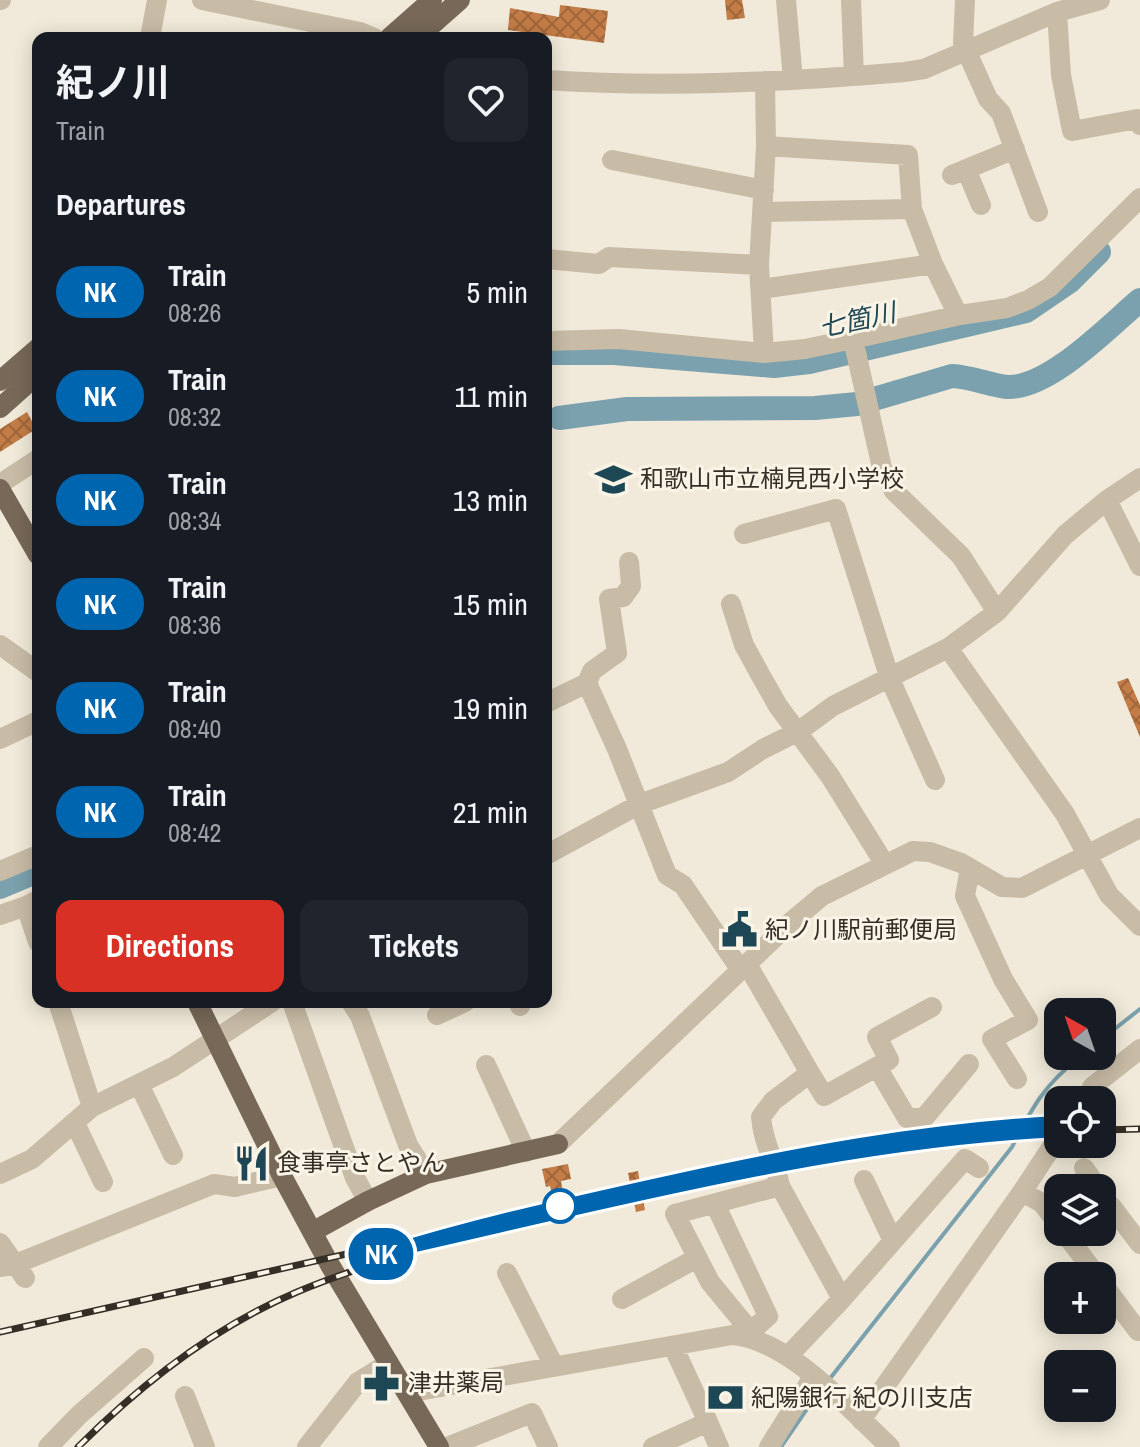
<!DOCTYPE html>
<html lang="en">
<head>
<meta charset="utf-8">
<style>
	:root { --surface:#171b24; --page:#20242c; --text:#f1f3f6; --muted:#9ea1a6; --accent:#d93025 }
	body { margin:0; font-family:"Archivo Narrow","Noto Sans JP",sans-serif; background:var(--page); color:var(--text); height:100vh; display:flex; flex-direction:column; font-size:30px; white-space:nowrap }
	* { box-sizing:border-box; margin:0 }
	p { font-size:26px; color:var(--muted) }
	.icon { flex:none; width:44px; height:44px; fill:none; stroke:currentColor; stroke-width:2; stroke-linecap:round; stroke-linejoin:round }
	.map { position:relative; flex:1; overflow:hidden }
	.drawer { position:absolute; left:32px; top:32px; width:520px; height:976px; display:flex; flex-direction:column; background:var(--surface); border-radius:16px; box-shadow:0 4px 20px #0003 }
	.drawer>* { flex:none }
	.badge { padding:0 16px; border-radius:26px; font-size:28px; line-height:52px }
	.needle { width:52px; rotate:320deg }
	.fabs { position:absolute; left:1044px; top:998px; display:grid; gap:16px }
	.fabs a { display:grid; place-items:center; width:72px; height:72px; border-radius:16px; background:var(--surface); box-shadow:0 4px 20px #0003; font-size:40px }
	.map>.badge { position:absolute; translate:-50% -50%; box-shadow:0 0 0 4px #fff }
	h2 { padding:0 24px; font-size:30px; line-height:72px }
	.round { display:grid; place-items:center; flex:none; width:84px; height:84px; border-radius:16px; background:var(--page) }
	.overview { display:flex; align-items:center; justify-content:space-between; height:136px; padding:0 24px }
	h1 { font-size:38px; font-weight:700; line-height:60px }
	.action { display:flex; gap:16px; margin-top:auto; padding:16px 24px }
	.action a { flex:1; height:92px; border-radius:16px; background:var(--accent); color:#fff; font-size:32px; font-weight:700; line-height:92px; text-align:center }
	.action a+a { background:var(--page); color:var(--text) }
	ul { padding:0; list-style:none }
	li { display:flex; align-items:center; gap:24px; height:104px; padding:0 24px }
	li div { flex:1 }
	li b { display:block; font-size:30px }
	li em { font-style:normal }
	li .badge { min-width:88px; font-weight:700; text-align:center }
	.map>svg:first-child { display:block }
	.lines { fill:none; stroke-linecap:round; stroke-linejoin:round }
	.stream { stroke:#7aa1ad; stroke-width:4 }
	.river { stroke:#7aa1ad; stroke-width:24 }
	.building { fill:url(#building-cross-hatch) }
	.minor { stroke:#c8bca6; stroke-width:20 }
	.major { stroke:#776858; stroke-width:20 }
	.rail-casing { stroke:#352e27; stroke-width:7 }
	.rail { stroke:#f9f4e6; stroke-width:4; stroke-dasharray:12; stroke-linecap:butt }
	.line-casing { stroke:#fff; stroke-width:18 }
	.line { stroke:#0065af; stroke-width:12 }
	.stop-dot { fill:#fff; stroke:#0065af; stroke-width:4 }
	.labels { text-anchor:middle; stroke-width:6; stroke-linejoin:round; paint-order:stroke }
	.poi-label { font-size:24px; fill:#352e27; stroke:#f9f4e6; text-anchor:start }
	.water-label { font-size:26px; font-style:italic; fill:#1e4755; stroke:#f9f4e6 }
</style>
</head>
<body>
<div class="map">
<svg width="1140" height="1447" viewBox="0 0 1140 1447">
	<defs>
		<pattern id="building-cross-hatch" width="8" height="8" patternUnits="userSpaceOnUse" patternTransform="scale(2)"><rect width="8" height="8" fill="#c37c46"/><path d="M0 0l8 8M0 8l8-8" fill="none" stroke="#9f663a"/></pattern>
	</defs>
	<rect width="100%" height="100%" fill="#f1eada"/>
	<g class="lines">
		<!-- stream -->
		<path class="stream" d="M 1102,1039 L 1140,1009
			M 828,1381 L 1012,1147 C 1033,1106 1044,1085 1081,1056
			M 781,1447 L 820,1390"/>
		<!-- river -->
		<path class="river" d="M 546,353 L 614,353 L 774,366 L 809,362 L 1026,311 L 1070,281 L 1099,252
			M 559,418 L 627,409 L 815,408 L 857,404 L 952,376 C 972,377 989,385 1007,387 C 1049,389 1108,327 1140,300
			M 0,887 L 38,871"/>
	</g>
	<!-- building -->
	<path class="building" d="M 725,0 L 742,0 L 745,18 L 727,20 Z
		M 560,5 L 608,11 L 604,43 L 508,30 L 510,8 L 559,17 Z
		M 27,412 L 36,429 L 0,452 L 0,429 Z
		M 1128,678 L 1140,705 L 1140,737 L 1117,682 Z
		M 568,1164 L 571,1179 L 561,1181 L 563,1193 L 552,1195 L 550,1186 L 546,1187 L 542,1169 Z
		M 638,1171 L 645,1210 L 636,1212 L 628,1173 Z"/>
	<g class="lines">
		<!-- minor -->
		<path class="minor" d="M 0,0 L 1,0
			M 202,0 L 360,32 L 374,38
			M 786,0 L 793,80
			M 851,0 L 854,76
			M 965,0 L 963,43 L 988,99 L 1001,113 L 1038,212
			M 1057,12 L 1061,75 L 1072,131 L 1137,119 L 1140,125
			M 150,38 L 157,0
			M 546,80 C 665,88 786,82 905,72 L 924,69 L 1057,12 L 1100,0
			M 766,146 L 908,155 L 912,209 L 933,264 L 958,315
			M 612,160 L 764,190
			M 966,169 L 981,205
			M 952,175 L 1015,149
			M 763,212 L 912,209
			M 546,259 L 599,264 L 609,257 L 759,265
			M 761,289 L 933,264
			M 853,339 L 960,315 L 1007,308 L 1028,300 L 1050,287 L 1140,198
			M 546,341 L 619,339 L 764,353 L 805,349 L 853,339 L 882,468 L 894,491 L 961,556 L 997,612
			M 764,353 L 759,265 L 766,146 L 765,81
			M 0,484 L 38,459
			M 1107,500 L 1140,566
			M 744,534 L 836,509 L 890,679 L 935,780
			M 731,604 L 744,645 L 761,676 L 778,706 L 830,776 L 884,863
			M 0,645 L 38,672
			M 948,648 L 1065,814 L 1109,895 L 1140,926
			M 587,683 L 592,671 L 617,653 L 609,599 L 623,597 L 631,586 L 629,562
			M 546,703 L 587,683 L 617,749 L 667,875 L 683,885 L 740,969
			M 0,739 L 38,721
			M 546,855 L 640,804 L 728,772 L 763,749 L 799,731 L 833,706 L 948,648 L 997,612 L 1065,535 L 1107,500 L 1140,478
			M 970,868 L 965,896 L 1003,979 L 1028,1020 L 992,1039 L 1017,1079
			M 0,871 L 38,855
			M 38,900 L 26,906 L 38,942
			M 0,915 L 26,906
			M 747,964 L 810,1073 L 773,1101 L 761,1117 C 763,1143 775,1161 780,1186 L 842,1299 L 965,1159 L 979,1168
			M 58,1002 L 92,1107
			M 292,1002 L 355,1178 L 368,1201
			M 351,1002 L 360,1016 L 408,1145 L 426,1174
			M 519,1002 L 520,1006
			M 437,1015 L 465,1002
			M 486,1065 L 526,1152
			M 877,1067 L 907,1118 L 924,1118 L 969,1064
			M 810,1073 L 824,1096 L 889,1060 L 877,1037 L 932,1007
			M 139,1084 L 173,1155
			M 1092,1087 L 1140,1049
			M 75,1123 L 103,1182
			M 558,1144 L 791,922 L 822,896 L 913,851 L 930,852 L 961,863 L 1002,887 L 1022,888 L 1140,828
			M 1051,1148 L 1022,1192 L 1042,1203 L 1058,1224
			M 1084,1168 L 1098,1188
			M 0,1174 L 32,1159 L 92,1107 L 173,1067 L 272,1002
			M 864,1180 L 893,1241
			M 715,1204 L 768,1316 L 746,1336
			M 1112,1207 L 1140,1244
			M 1064,1232 L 1097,1276
			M 0,1243 L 25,1278
			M 0,1267 L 13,1265 L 214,1184 L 235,1187 L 282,1176
			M 507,1273 L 554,1366
			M 1102,1283 L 1138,1331
			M 622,1299 L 697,1258
			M 751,1332 L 710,1282 L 675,1214 L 780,1186
			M 788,1356 L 842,1299
			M 407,1393 L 732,1335 C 790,1340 848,1408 890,1447
			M 185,1396 L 205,1447
			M 861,1420 L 1022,1192
			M 708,1422 L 719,1447
			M 48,1447 L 79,1415 L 144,1358
			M 307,1447 L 358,1382 L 389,1363
			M 447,1447 L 532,1413 L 548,1447
			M 653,1447 L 708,1422 L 673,1346
			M 769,1447 L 813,1377"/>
		<!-- major -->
		<path class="major" d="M 389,38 L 432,0
			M 417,38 L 460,0
			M 0,381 L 38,348
			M 0,408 L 38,374
			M 0,489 L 38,555
			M 197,1002 L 282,1176 L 330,1265 L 439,1447
			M 312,1232 L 368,1201 L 426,1174 L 558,1144"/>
		<defs>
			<path id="rail" d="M 1102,1130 L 1140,1129
				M 0,1332 L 773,1158 L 933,1132 L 1058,1122
				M 78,1447 C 141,1384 214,1327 297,1292 C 344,1272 394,1258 442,1243"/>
		</defs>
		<!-- rail casing -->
		<use href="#rail" class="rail-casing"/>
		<!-- rail -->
		<use href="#rail" class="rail"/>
	</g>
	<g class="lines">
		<defs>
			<path id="line" d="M 1058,1122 C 924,1129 793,1154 662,1183 C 567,1204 473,1225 380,1254 C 604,1204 828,1143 1058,1131"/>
		</defs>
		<!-- line casing -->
		<use href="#line" class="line-casing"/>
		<!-- line -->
		<use href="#line" class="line"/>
	</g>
	<!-- icons -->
	<defs>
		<symbol id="school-bare" viewBox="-9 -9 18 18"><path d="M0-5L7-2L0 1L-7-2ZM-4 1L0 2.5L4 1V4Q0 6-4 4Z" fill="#1e4755" stroke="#f9f4e6" stroke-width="2.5" paint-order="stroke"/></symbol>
		<symbol id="civic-bare" viewBox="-9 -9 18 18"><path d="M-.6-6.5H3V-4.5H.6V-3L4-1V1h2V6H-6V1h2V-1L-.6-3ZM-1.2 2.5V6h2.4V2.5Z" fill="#1e4755" stroke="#f9f4e6" stroke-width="2.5" paint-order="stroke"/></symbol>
		<symbol id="restaurant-bare" viewBox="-9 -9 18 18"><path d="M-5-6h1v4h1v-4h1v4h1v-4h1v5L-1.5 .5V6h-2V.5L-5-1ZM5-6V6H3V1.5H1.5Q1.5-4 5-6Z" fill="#1e4755" stroke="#f9f4e6" stroke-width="2.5" paint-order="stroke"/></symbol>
		<symbol id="pharmacy-bare" viewBox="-9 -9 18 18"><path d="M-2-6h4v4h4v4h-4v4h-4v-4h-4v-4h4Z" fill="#1e4755" stroke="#f9f4e6" stroke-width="2.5" paint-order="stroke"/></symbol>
		<symbol id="bank-bare" viewBox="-9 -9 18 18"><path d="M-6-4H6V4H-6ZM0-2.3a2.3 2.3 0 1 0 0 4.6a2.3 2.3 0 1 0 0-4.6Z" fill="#1e4755" stroke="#f9f4e6" stroke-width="2.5" paint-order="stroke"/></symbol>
	</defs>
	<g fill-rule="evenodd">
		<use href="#school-bare" x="588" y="454" width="51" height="51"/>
		<use href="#civic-bare" x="714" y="904" width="51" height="51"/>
		<use href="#restaurant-bare" x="226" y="1138" width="51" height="51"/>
		<use href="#pharmacy-bare" x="356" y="1358" width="51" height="51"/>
		<use href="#bank-bare" x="700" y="1372" width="51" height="51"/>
	</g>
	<!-- markers -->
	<circle class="stop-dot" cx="560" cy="1206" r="16"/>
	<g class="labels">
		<!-- poi labels -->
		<g class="poi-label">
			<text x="640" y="487">和歌山市立楠見西小学校</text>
			<text x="765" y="938">紀ノ川駅前郵便局</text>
			<text x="277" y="1171">食事亭さとやん</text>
			<text x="408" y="1391">津井薬局</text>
			<text x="751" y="1406">紀陽銀行 紀の川支店</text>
		</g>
		<!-- water labels -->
		<g class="water-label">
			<text transform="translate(857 320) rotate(-12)" y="9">七箇川</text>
		</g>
	</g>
</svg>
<div class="fabs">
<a><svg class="needle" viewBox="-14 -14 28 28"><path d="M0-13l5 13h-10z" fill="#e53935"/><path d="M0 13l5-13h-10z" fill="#9ea1a6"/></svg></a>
<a><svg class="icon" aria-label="locate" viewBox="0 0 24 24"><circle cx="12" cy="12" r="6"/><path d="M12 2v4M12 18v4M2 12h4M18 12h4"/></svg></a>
<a><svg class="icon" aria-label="layers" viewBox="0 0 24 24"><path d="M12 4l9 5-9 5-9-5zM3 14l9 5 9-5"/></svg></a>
<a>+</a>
<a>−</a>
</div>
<b class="badge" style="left:381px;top:1254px;background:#0065af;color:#fff">NK</b>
<section class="drawer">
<div class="overview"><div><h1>紀ノ川</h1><p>Train</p></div><a class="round"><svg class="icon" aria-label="heart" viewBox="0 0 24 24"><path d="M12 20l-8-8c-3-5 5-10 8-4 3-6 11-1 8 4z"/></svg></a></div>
<h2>Departures</h2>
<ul>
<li><span class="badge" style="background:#0065af;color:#fff">NK</span><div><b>Train</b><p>08:26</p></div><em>5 min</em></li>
<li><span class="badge" style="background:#0065af;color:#fff">NK</span><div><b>Train</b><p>08:32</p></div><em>11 min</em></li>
<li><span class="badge" style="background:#0065af;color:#fff">NK</span><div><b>Train</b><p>08:34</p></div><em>13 min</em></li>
<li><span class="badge" style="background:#0065af;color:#fff">NK</span><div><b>Train</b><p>08:36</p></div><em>15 min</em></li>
<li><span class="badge" style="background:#0065af;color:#fff">NK</span><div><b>Train</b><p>08:40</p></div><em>19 min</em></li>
<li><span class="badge" style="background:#0065af;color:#fff">NK</span><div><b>Train</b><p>08:42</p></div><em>21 min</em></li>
</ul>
<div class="action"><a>Directions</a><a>Tickets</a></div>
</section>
</div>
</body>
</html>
